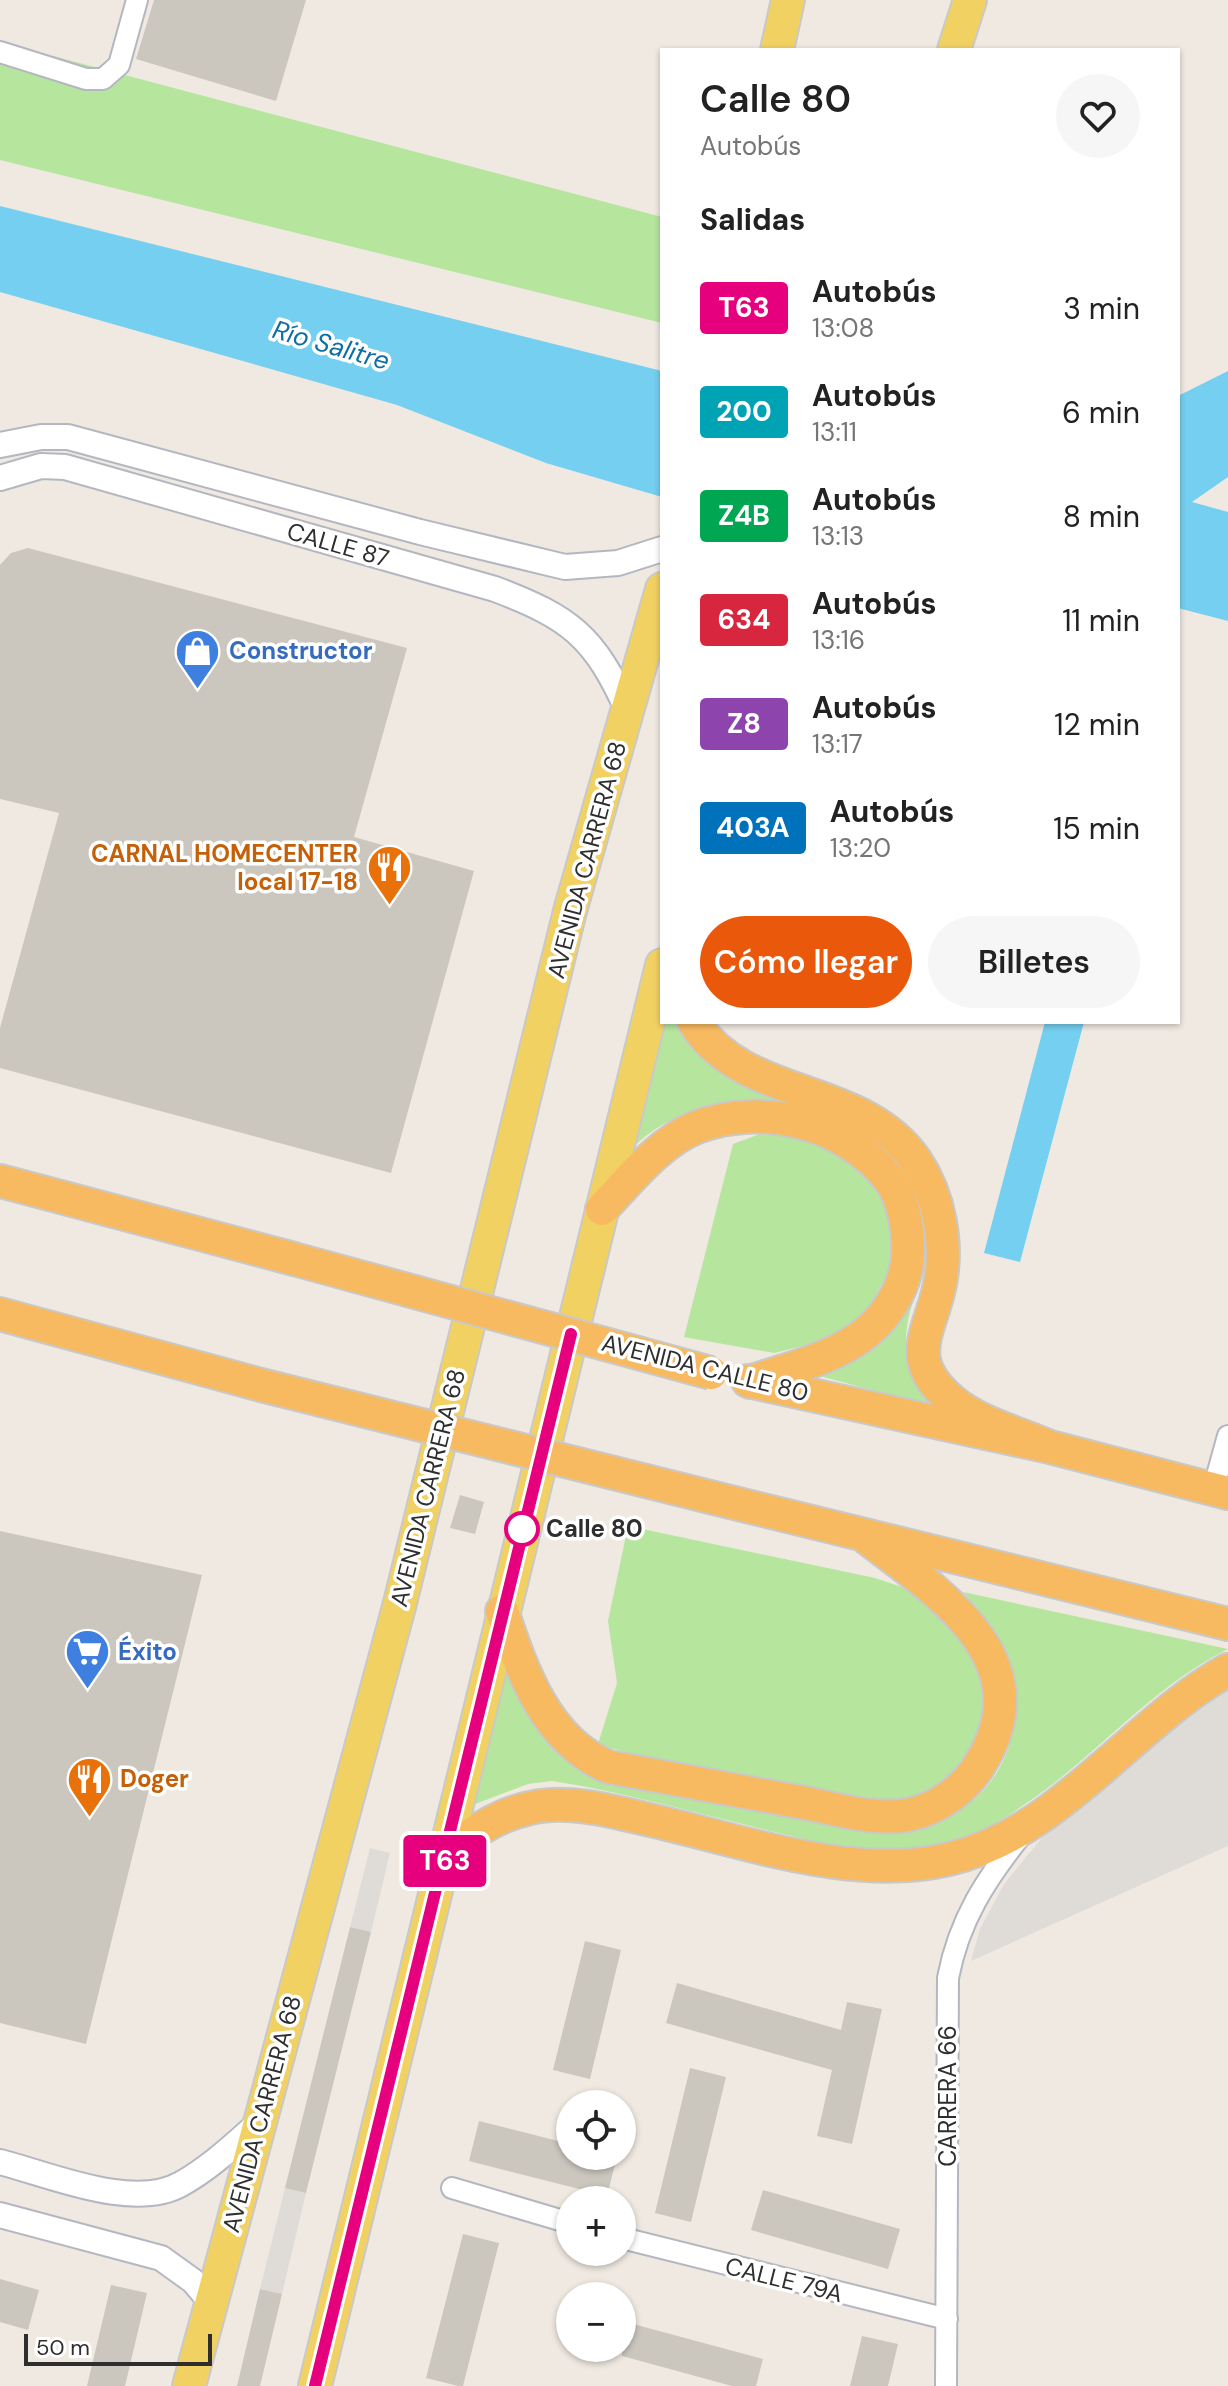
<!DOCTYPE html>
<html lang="es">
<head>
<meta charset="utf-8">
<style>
	:root { --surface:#fff; --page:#f6f6f6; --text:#222; --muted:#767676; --accent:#ea580c }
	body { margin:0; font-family:"DM Sans",sans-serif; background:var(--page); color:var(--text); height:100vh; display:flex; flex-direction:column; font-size:30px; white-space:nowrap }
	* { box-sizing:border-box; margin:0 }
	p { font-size:26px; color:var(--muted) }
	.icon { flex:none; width:44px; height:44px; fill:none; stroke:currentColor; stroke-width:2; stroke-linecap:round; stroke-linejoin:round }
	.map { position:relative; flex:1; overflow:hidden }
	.drawer { position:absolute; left:660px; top:48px; width:520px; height:976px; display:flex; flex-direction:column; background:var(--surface); border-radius:0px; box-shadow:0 2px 6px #0004 }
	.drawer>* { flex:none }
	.badge { padding:0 16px; border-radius:6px; font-size:28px; line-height:52px }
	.controls { position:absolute; left:556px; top:2090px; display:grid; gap:16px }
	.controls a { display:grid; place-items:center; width:80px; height:80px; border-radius:50%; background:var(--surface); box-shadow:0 2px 6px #0004; font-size:40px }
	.scale { position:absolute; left:24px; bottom:20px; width:188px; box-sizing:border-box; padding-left:8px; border:4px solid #2e2e2e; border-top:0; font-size:22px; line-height:28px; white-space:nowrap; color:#2e2e2e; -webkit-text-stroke:6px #fff; paint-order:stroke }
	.map>.badge { position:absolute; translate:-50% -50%; box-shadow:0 0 0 4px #fff }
	h2 { padding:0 40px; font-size:30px; line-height:72px }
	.round { display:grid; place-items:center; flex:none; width:84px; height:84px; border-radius:42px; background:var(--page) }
	.summary { display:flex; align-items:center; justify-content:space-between; height:136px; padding:0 40px }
	h1 { font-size:38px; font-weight:600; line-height:60px }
	.button { display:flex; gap:16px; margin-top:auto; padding:16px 40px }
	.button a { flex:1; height:92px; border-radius:48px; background:var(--accent); color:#fff; font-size:32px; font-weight:600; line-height:92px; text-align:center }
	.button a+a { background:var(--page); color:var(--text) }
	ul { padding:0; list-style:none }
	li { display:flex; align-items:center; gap:24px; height:104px; padding:0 40px }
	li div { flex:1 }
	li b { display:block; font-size:30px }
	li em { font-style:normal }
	li .badge { min-width:88px; font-weight:700; text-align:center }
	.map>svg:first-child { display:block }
	.green { fill:#b6e59e }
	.plaza { fill:#dfdcd8 }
	.water { fill:#75cff0 }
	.building { fill:#cbc7bf }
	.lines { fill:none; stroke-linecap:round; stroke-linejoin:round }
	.minor-casing { stroke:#b4b7c1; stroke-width:24 }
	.tertiary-casing { stroke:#b4b7c1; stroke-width:28 }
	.primary-casing { stroke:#c9c9c9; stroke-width:36 }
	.trunk-casing { stroke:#c9c9c9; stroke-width:36 }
	.minor { stroke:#fff; stroke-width:20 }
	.tertiary { stroke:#fff; stroke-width:24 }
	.primary { stroke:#f2d163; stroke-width:32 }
	.trunk { stroke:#f8ba60; stroke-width:32 }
	.trunk-bridge-casing { stroke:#c9c9c9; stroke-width:36; stroke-linecap:butt }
	.trunk-bridge { stroke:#f8ba60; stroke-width:32 }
	.line-casing { stroke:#fff; stroke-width:18 }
	.line { stroke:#e6007e; stroke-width:12 }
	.stop-dot { fill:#fff; stroke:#e6007e; stroke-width:4 }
	.labels { text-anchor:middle; stroke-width:7; stroke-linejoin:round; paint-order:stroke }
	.street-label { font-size:24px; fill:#2e2e2e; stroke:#fff }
	.shop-label { font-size:24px; font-weight:bold; fill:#366cbe; stroke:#fff; text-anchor:start }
	.food-label { font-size:24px; font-weight:bold; fill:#c56008; stroke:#fff; text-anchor:end }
	.stop-label { font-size:24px; font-weight:bold; fill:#2e2e2e; stroke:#fff; text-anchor:start }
	.water-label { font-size:26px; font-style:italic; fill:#0d6fa3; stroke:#fff }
</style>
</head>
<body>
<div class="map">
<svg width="1228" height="2386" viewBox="0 0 1228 2386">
	<rect width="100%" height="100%" fill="#efe9e1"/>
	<!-- green -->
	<path class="green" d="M 0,42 L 662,217 L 662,323 L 0,160 Z
		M 663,1022 L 682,1022 C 719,1071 728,1080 784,1105 C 727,1102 676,1105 633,1147 Z
		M 768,1131 L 820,1144 L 856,1163 L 881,1199 L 896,1236 L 889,1271 L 866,1313 L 832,1339 L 774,1353 L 684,1337 L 733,1144 Z
		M 913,1301 C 899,1346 907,1367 930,1406 L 809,1373 L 896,1324 Z
		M 628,1526 L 875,1578 L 914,1591 L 969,1639 L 987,1689 L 982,1737 L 962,1770 L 930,1794 L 886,1802 L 834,1795 L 647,1759 L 598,1744 L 617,1683 L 608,1621 Z
		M 963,1592 L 1228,1649 C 1153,1686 1099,1753 1031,1800 C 994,1826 949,1852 903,1854 C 864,1856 821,1843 783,1834 C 707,1816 630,1793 552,1781 L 528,1784 L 470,1806 L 508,1655 C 531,1698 550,1756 596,1777 C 660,1790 723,1802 787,1814 C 824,1821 884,1839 920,1828 C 966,1814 997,1787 1011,1740 C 1028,1682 1001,1635 963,1592 Z"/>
	<!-- plaza -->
	<path class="plaza" d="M 1228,1686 L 1228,1846 L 971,1961 L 980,1929 L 1004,1884 L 1044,1835 L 1210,1696 Z
		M 370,1848 L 390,1853 L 371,1932 L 350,1927 Z
		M 285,2188 L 306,2193 L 282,2294 L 260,2289 Z"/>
	<!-- water -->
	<path class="water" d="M 0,206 L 662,371 L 662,497 L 546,463 L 397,405 L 0,292 Z
		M 1228,371 L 1228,477 L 1192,502 L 1228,512 L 1228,621 L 1178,608 L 1178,396 Z
		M 1045,1022 L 1084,1022 L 1020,1262 L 984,1253 Z"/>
	<!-- building -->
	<path class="building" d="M 154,0 L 306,0 L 276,101 L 136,59 Z
		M 28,548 L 407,648 L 354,837 L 474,871 L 391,1173 L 0,1068 L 0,1028 L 59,813 L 0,799 L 0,565 L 11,553 Z
		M 460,1495 L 484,1502 L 475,1534 L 450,1528 Z
		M 0,1531 L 202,1575 L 86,2044 L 0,2023 Z
		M 350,1927 L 371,1932 L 306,2193 L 285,2188 Z
		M 585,1941 L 621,1950 L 590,2079 L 553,2070 Z
		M 677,1983 L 841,2030 L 847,2002 L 882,2009 L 852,2144 L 817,2136 L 832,2070 L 666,2023 Z
		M 690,2068 L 726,2077 L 691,2222 L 655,2213 Z
		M 479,2121 L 570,2144 L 570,2156 L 617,2156 L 607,2196 L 469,2161 Z
		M 763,2190 L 900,2229 L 888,2269 L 751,2230 Z
		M 463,2234 L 499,2243 L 463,2386 L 458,2386 L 426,2378 Z
		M 0,2279 L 39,2290 L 28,2330 L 0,2322 Z
		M 111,2285 L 147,2293 L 125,2386 L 87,2386 Z
		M 260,2289 L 282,2294 L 260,2386 L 237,2386 Z
		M 622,2321 L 763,2359 L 756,2386 L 732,2386 L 622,2356 Z
		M 862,2336 L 898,2344 L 888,2386 L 850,2386 Z"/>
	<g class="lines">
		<defs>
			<path id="minor" d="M 0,52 L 86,79 L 103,79 L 119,65 L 137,0
				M 1213,1490 L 1228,1436
				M 452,2188 L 570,2223
				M 622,2238 L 947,2319
				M 946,2386 L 948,1978 C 959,1920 986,1879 1022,1834"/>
			<path id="tertiary" d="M 0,445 L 41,437 L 68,437 L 420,532 L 565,567 L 618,563 L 662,549
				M 0,478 L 41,466 L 65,467 L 495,589 C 571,618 594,636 628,711
				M 0,2162 C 51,2175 133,2211 181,2184 C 210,2168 235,2144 260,2122
				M 0,2215 L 161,2258 L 193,2281 L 211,2302"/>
			<path id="primary" d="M 777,50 L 788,0
				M 954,50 L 970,0
				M 189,2386 L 400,1603 L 570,911 L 662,589
				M 315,2386 L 662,965"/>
			<path id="trunk" d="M 694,1022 C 744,1102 862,1082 916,1161 C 939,1196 948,1242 940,1284 C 931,1331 902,1358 951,1400 C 977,1423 1019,1433 1050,1447
				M 0,1181 L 294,1259
				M 602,1209 C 630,1180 659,1142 697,1127 C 762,1102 846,1123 889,1179 C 903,1197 908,1226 908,1248 C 909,1280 891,1312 867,1332 C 834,1359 789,1368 750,1382
				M 0,1314 L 261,1385
				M 748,1381 L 1050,1447 L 1228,1493
				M 714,1498 L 1228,1624
				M 502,1611 C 522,1671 546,1741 609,1767 C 674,1779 740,1791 805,1803 C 837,1809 875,1821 908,1815 C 939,1809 968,1787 983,1759 C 1041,1658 938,1592 868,1539
				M 446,1854 C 473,1833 496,1815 530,1808 C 569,1799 612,1811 650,1820 C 744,1841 853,1882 949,1859 C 1061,1833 1131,1724 1228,1670"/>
		</defs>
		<!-- minor casing -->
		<use href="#minor" class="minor-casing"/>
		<!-- tertiary casing -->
		<use href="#tertiary" class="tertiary-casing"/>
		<!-- primary casing -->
		<use href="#primary" class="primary-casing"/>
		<!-- trunk casing -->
		<use href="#trunk" class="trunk-casing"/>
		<!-- minor -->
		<use href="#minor" class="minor"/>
		<!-- tertiary -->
		<use href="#tertiary" class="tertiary"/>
		<!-- primary -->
		<use href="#primary" class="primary"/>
		<!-- trunk -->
		<use href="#trunk" class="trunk"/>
		<defs>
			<path id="trunk-bridge" d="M 294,1259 L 711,1373
				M 261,1385 L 714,1498"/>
		</defs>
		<!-- trunk-bridge casing -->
		<use href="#trunk-bridge" class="trunk-bridge-casing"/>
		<!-- trunk-bridge -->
		<use href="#trunk-bridge" class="trunk-bridge"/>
	</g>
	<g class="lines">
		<defs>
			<path id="line" d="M 315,2386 L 571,1334"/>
		</defs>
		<!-- line casing -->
		<use href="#line" class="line-casing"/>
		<!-- line -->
		<use href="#line" class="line"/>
	</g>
	<!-- icons -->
	<defs>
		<symbol id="shop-pin" viewBox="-11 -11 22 30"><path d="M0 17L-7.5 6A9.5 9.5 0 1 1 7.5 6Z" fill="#3f7fe0" stroke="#fff"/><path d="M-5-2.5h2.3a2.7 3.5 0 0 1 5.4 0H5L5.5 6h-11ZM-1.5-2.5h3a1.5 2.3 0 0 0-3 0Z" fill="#fff"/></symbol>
		<symbol id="restaurant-pin" viewBox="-11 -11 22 30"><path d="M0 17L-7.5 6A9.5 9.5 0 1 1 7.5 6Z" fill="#e8710a" stroke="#fff"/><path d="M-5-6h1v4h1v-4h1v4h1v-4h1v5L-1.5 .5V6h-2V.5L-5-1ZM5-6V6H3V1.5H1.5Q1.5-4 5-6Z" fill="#fff"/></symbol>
		<symbol id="supermarket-pin" viewBox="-11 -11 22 30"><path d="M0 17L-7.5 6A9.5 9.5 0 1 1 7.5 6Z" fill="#3f7fe0" stroke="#fff"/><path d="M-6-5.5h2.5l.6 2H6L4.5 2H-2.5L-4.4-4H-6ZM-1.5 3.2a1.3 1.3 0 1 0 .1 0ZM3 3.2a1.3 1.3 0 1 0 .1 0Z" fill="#fff"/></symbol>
	</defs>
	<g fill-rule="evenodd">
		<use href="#shop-pin" x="172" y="626" width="51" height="69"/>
		<use href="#restaurant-pin" x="364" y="842" width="51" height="69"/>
		<use href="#supermarket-pin" x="62" y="1626" width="51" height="69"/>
		<use href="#restaurant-pin" x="64" y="1754" width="51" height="69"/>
	</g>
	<!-- markers -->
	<circle class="stop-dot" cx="522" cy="1529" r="16"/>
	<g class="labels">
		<!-- street labels -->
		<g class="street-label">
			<text transform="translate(338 545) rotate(16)" y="8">CALLE 87</text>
			<text transform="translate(587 860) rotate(-75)" y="8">AVENIDA CARRERA 68</text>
			<text transform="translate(705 1368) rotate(14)" y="8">AVENIDA CALLE 80</text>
			<text transform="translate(428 1488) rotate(-76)" y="8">AVENIDA CARRERA 68</text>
			<text transform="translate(948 2096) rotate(-90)" y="8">CARRERA 66</text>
			<text transform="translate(262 2114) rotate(-75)" y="8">AVENIDA CARRERA 68</text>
			<text transform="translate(784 2280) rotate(14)" y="8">CALLE 79A</text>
		</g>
		<!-- shop labels -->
		<g class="shop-label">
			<text x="229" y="659">Constructor</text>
			<text x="118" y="1660">Éxito</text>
		</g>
		<!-- food labels -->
		<g class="food-label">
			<text x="358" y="862">CARNAL HOMECENTER<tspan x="358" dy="28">local 17-18</tspan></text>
			<text x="120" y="1787" text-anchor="start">Doger</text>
		</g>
		<!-- stop labels -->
		<g class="stop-label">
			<text x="546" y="1537">Calle 80</text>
		</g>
		<!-- water labels -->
		<g class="water-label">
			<text transform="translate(331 345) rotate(16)" y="9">Río Salitre</text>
		</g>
	</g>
</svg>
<div class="controls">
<a><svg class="icon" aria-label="locate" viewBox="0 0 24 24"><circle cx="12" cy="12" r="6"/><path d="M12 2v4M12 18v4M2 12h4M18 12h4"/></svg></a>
<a>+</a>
<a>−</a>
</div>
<div class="scale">50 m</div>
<b class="badge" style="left:445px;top:1861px;background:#e6007e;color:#fff">T63</b>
<section class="drawer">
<div class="summary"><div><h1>Calle 80</h1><p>Autobús</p></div><a class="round"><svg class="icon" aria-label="heart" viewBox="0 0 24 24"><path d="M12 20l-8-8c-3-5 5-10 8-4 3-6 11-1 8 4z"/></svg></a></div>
<h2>Salidas</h2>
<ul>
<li><span class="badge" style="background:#e6007e;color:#fff">T63</span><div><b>Autobús</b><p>13:08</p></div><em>3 min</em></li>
<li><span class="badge" style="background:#00a3b4;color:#fff">200</span><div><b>Autobús</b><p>13:11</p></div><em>6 min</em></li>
<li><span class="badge" style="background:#00a651;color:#fff">Z4B</span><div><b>Autobús</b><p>13:13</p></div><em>8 min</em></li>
<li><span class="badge" style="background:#d7263d;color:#fff">634</span><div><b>Autobús</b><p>13:16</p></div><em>11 min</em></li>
<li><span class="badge" style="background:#8e44ad;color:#fff">Z8</span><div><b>Autobús</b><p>13:17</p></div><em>12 min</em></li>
<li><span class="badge" style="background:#0072bc;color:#fff">403A</span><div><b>Autobús</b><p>13:20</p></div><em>15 min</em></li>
</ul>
<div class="button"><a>Cómo llegar</a><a>Billetes</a></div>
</section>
</div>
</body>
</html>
